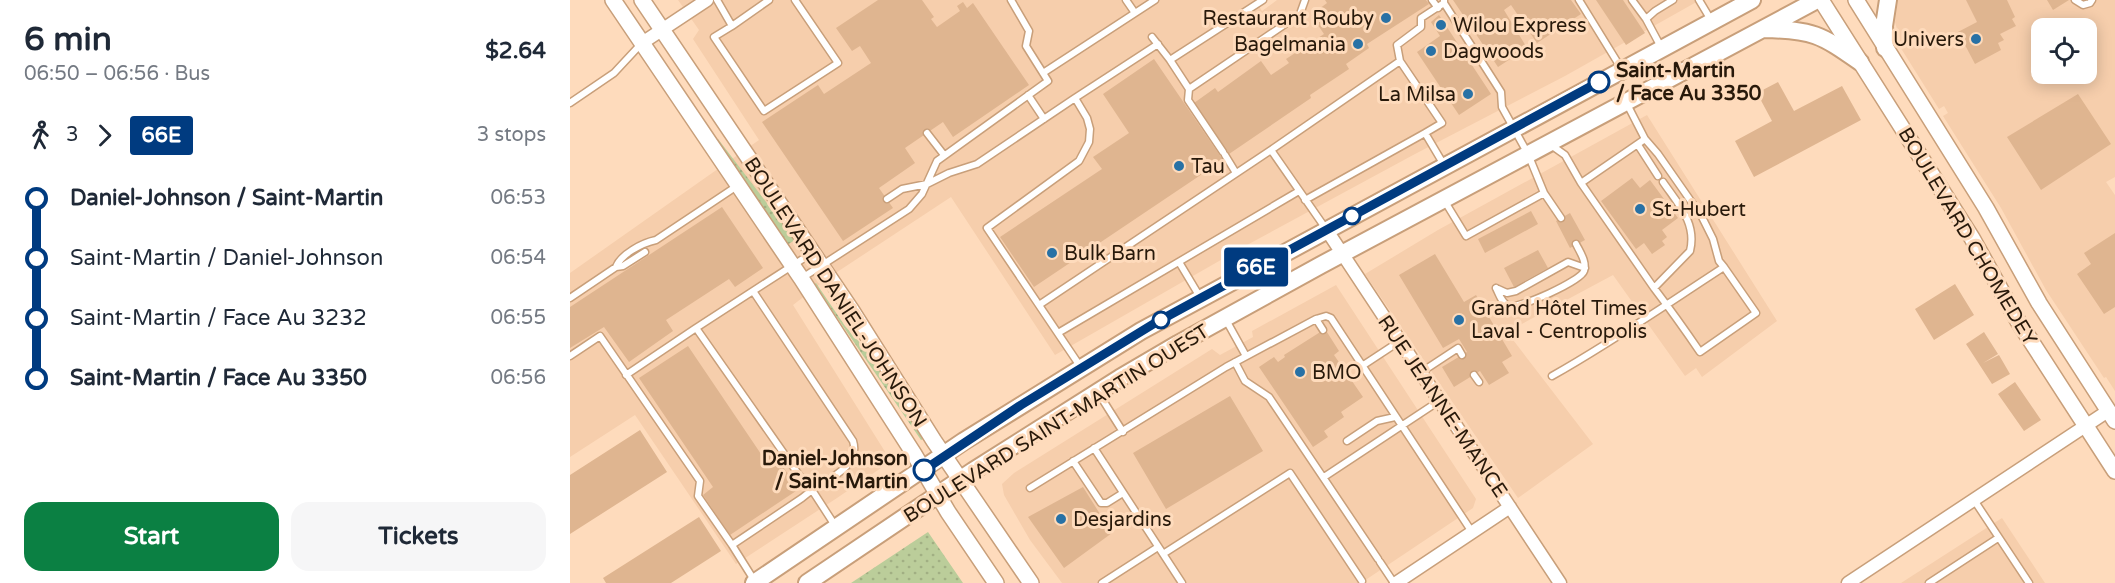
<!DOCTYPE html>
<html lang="en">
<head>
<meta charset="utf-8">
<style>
	:root { --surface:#fff; --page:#f6f6f7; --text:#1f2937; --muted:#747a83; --accent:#0b8043 }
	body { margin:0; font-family:"Varela Round",sans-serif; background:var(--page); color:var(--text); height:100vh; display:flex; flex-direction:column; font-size:22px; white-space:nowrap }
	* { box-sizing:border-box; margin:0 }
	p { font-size:20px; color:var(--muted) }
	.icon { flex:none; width:33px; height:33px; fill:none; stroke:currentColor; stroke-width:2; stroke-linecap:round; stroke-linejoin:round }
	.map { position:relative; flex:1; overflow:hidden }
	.panel { display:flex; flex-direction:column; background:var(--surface); width:570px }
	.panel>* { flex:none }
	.badge { padding:0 12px; border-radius:4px; font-size:21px; line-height:39px }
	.fabs { position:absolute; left:1461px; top:18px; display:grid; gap:12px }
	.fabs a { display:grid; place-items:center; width:66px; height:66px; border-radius:12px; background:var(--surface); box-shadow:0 3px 15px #0003; font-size:30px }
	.map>.badge { position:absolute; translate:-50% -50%; box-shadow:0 0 0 3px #fff }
	.legs { display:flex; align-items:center; gap:9px; height:66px; padding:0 24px; font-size:20px }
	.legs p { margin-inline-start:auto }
	.summary { display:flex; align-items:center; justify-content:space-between; height:102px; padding:0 24px }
	h1 { font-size:33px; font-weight:700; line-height:45px }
	.cta { display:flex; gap:12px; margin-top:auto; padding:12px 24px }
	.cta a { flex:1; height:69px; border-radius:18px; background:var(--accent); color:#fff; font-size:24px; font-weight:700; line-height:69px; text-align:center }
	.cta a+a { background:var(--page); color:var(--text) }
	ul { padding:0 24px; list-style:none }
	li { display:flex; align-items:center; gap:21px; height:60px; font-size:22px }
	li i { display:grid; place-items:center; width:9px; height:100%; margin:0 8px; background:currentColor }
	li i::after { content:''; width:15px; height:15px; margin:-8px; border:4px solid; border-radius:50%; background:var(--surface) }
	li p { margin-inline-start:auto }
	li:first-child i { background:linear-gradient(#0000 50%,currentColor 0) }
	li:last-child i { background:linear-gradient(currentColor 50%,#0000 0) }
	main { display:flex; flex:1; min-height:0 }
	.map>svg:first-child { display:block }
	.built { fill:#f6ceac; fill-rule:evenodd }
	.grass { fill:url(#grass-dots) }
	.building { fill:#dfb590 }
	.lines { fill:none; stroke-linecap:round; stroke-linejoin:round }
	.service-casing { stroke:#c89f7a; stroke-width:9 }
	.minor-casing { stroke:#c89f7a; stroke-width:15 }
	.tertiary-casing { stroke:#c89f7a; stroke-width:18 }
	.secondary-casing { stroke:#c89f7a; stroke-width:20 }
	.service { stroke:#fff; stroke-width:6 }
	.minor { stroke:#fff; stroke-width:12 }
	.tertiary { stroke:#fff; stroke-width:15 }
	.secondary { stroke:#fff; stroke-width:16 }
	.line-1-casing { stroke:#fff; stroke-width:14 }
	.line-1 { stroke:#003b80; stroke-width:9 }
	.poi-dot { fill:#2871a5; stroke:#fedbbc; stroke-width:2 }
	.stop-1-dot { fill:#fff; stroke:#003b80; stroke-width:3 }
	.labels { text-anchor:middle; stroke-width:6; stroke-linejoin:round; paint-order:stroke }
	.poi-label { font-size:20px; fill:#28190a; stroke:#fedbbc; text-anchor:start }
	.stop-label { font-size:20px; font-weight:bold; fill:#28190a; stroke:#fedbbc; text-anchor:start }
	.street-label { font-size:20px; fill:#28190a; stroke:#fedbbc }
</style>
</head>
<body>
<main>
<section class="panel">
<div class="summary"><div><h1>6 min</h1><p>06:50 – 06:56 · Bus</p></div><b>$2.64</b></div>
<div class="legs"><svg class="icon" aria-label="walk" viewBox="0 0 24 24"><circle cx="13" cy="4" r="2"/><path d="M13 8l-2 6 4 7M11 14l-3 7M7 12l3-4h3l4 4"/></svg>3<svg class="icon" aria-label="forward" viewBox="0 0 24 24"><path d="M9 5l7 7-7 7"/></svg><b class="badge" style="background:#003b80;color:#fff">66E</b><p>3 stops</p></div>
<ul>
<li><i style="color:#003b80"></i><b>Daniel-Johnson / Saint-Martin</b><p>06:53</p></li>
<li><i style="color:#003b80"></i><span>Saint-Martin / Daniel-Johnson</span><p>06:54</p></li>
<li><i style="color:#003b80"></i><span>Saint-Martin / Face Au 3232</span><p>06:55</p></li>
<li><i style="color:#003b80"></i><b>Saint-Martin / Face Au 3350</b><p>06:56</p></li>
</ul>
<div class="cta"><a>Start</a><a>Tickets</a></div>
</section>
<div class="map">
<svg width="1545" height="583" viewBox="0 0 1545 583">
	<defs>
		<pattern id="grass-dots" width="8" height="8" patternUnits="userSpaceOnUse" patternTransform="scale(1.5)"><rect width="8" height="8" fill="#bbcd9a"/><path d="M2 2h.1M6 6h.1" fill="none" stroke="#a1af83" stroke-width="1.8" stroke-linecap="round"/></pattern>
	</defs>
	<rect width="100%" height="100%" fill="#fedbbc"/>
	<!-- built -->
	<path class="built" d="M 108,0 L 685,0 L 692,11 L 707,0 L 1130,0 L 995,76 L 845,154 L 677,245 L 485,355 L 381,197 L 258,278 L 223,305 L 319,458 L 311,468 L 267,498 L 166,564 L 65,415 L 0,457 L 0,273 L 189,140 L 123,39 L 129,30 Z
		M 1328,0 L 1545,0 L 1545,177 L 1536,182 L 1545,195 L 1545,391 L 1536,377 L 1534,378 L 1476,290 L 1431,208 L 1373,116 L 1378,113 L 1374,106 L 1369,109 L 1327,42 L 1330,40 L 1325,22 ZM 1472,28 L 1516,28 L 1516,74 L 1472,74 Z
		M 1077,115 L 1207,321 L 1132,377 L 1126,368 L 1115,376 L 1043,275 L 937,332 L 1023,444 L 948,498 L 795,274 L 868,230 Z
		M 766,285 L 906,499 L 903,508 L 791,583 L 492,583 L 460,540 L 434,495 L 432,484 L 444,473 L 642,349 L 650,355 L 683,337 L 682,331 Z
		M 1432,518 L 1475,583 L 1331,583 Z"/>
	<!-- grass -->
	<path class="grass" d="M 148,139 L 225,240 L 217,245 L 146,140 Z
		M 246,283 L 275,326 L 308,363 L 353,439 L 351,440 L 244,284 Z
		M 358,532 L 393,583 L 281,583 Z"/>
	<!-- building -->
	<path class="building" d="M 308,0 L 352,0 L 364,17 L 361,19 L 367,27 L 390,11 L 387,6 L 393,2 L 397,8 L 403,3 L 459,85 L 383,137 L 373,122 L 335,148 L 345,163 L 309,188 L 323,208 L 273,241 L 192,122 L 248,85 L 254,94 L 301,63 L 290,46 L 282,51 L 266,28 Z
		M 755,0 L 856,0 L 859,4 L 797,44 L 799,48 L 776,64 L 779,69 L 740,95 L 741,98 L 659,154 L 624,103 L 645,88 L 648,92 L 691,61 L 701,75 L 719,63 L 716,59 L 754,34 L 741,15 L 757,3 Z
		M 883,0 L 1001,0 L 1011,14 L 967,43 L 941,5 L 934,10 L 957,48 L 928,67 Z
		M 1026,0 L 1053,0 L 1075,33 L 1056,45 Z
		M 1396,0 L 1437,0 L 1445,17 L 1442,19 L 1446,26 L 1430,34 L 1434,40 L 1428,43 L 1431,50 L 1405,64 L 1395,45 L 1393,46 L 1386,33 L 1407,22 Z
		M 1477,0 L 1499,0 L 1483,10 Z
		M 869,15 L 921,94 L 889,115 L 847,52 L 870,36 L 861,22 Z
		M 584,59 L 653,160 L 464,287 L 430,237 L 532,169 L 523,157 L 559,133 L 533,94 Z
		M 1208,82 L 1224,111 L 1272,86 L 1291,120 L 1184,177 L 1165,141 L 1202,121 L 1187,93 Z
		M 1508,94 L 1541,144 L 1471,190 L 1437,137 Z
		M 1062,178 L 1070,188 L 1080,180 L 1108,218 L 1092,230 L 1097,237 L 1092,241 L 1095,245 L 1082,254 L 1074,243 L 1066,249 L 1031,201 Z
		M 152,207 L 193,268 L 165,287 L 159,279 L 96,320 L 103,331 L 59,362 L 34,327 L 0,348 L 0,307 Z
		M 961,211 L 968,224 L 915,253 L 908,239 Z
		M 1000,213 L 1015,240 L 1000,248 L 986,221 Z
		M 1545,233 L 1545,307 L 1534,314 L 1507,274 L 1521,264 L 1514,253 Z
		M 968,250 L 978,268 L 944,287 L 934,268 Z
		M 865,254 L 894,302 L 906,295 L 942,356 L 932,362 L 939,373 L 919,385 L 910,371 L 884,387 L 872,367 L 897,352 L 889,339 L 873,348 L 829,275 Z
		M 1385,284 L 1404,315 L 1364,340 L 1345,309 Z
		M 755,329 L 769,351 L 764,355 L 793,397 L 771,412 L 774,417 L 754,431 L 758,437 L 743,447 L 689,367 L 704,357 L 708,362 L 715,357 L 714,355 Z
		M 1414,332 L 1428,354 L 1413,363 L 1429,355 L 1440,374 L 1422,384 L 1396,344 Z
		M 118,346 L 191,454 L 200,449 L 229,489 L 160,535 L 133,495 L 143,487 L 69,378 Z
		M 1445,382 L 1471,420 L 1454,431 L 1428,394 Z
		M 660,396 L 693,451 L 596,509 L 563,453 Z
		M 70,430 L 97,472 L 0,534 L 0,475 Z
		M 513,487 L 542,533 L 494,568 L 458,517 Z
		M 129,517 L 151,551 L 101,583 L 36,583 L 33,578 Z"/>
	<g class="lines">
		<defs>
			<path id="service" d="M 147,0 L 162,26 L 199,0
				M 556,0 L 565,13
				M 862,0 L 868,8
				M 1009,0 L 1051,68
				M 1062,0 L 1076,19
				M 1129,0 L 1141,20
				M 1505,0 L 1513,5 L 1520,3 L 1522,0
				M 162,26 L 144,37 L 194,111 L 268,63 L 225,0
				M 582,37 L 600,60
				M 1091,47 L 1076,19 L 1085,11 L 1103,0
				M 830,61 L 827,45 L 851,27 L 851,18 L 874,3
				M 473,73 L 585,0
				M 619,89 L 730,14 L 735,0
				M 458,95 L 474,119
				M 0,103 L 44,73 L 71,44
				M 357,133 L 374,155
				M 1075,139 L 1088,154 L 1132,217 L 1143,239 L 1149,261 L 1154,267
				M 981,145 L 995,155 L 1011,183 L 1084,288 C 1100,309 1115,330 1130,352 L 1186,313 L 1154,267 C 1097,304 1041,343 982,376
				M 1068,145 L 1088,176
				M 701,150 L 756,229
				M 653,152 L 618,100 L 619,89 L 600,60 L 693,0
				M 655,155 L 666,173
				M 1011,183 L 1075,139 L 1057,104
				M 974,193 L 991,218
				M 317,199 L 332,189 L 357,184 L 379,173 L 407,164 L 505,98
				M 735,200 L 855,133 L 874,165
				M 874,200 L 896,236 L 974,193 L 958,154 L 932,107 L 931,92 L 874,3 L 874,0
				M 242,253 L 183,291 L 283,441 C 291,466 258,479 242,490 L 266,527
				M 609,262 L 630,297
				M 46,267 L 53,266 L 75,252
				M 232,278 L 339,209 L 352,194 L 367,161 L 478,81 L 456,46 L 459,31 L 441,0
				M 926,288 C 929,294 932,304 939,306 C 949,309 1011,281 1014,271 C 1017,262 1010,252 1006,244
				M 926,288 L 937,293 L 946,291 L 998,262 L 1015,268
				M 1084,288 L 1120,251 C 1127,223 1108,204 1093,182
				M 0,298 L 46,267 C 51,254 72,243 86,240 L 167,186
				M 469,305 L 701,150 L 830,61 L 872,123 L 855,133
				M 746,319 L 753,330
				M 656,320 L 676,356
				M 488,333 L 729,191
				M 0,356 L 30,336 L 130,481 L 128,496 L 162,545 L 232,498 L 242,490 L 236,485 L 126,328 L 183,291
				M 665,362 L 675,381 L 699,397 L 808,559
				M 510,366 L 417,228 L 509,161 L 519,142 L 520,129 L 517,118 L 505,98 L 588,44
				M 792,366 L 830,341
				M 850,373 L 888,348 L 892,355
				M 56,375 L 126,328
				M 904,375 L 909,382
				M 529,394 L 553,432
				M 777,441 L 807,421 L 825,417
				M 524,448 L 612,583
				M 503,461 L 531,503 L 537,503 L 553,493
				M 754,477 L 869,401
				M 460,488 L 656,367 L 746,319 L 756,316 L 761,318 L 902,532
				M 1404,500 L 1459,583
				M 162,545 L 184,580
				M 593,554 L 720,473 L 792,581
				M 810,562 L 824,583
				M 532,583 L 588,547
				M 1359,583 L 1428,538"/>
			<path id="minor" d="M 72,43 L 137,0
				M 756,229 L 990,583
				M 826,583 L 940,507
				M 1278,583 L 1538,411"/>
			<path id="tertiary" d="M 43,0 L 231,278 L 344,454 L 378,512 L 426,583
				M 72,0 L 282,311 L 364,441 L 461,583
				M 1251,0 L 1402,238 L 1448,321 L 1545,471
				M 1286,0 L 1416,208 L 1469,303 L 1545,421"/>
			<path id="secondary" d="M 1194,29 C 1243,30 1250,34 1290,62
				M 1315,48 L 1314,26 L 1318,0
				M 184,583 L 394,441 L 571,331 L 1182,0
				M 237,583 L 403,471 L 550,378 L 608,344 L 751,265 L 1247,0"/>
		</defs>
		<!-- service casing -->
		<use href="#service" class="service-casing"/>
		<!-- minor casing -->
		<use href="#minor" class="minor-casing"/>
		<!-- tertiary casing -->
		<use href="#tertiary" class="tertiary-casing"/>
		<!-- secondary casing -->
		<use href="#secondary" class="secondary-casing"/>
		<!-- service -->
		<use href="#service" class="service"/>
		<!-- minor -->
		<use href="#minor" class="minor"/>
		<!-- tertiary -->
		<use href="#tertiary" class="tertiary"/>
		<!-- secondary -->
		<use href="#secondary" class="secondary"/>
	</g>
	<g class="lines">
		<defs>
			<path id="line-1" d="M 354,470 L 451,405 L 585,323 L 1029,82"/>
		</defs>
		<!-- line-1 casing -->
		<use href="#line-1" class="line-1-casing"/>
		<!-- line-1 -->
		<use href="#line-1" class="line-1"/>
	</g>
	<!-- markers -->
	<g class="poi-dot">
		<circle cx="816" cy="18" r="6"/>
		<circle cx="871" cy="25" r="6"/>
		<circle cx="1406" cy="39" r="6"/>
		<circle cx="788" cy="44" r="6"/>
		<circle cx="861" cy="51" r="6"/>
		<circle cx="898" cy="94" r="6"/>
		<circle cx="609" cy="166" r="6"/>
		<circle cx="1070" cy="209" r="6"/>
		<circle cx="482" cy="253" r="6"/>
		<circle cx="889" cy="320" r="6"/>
		<circle cx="730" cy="372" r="6"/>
		<circle cx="491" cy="519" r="6"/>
	</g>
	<g class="stop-1-dot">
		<circle cx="1029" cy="82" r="10"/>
		<circle cx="782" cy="216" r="8"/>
		<circle cx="591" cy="320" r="8"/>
		<circle cx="354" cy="470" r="10"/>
	</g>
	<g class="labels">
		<!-- poi labels -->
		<g class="poi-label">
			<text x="804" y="25" text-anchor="end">Restaurant Rouby</text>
			<text x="883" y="32">Wilou Express</text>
			<text x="1394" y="46" text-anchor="end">Univers</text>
			<text x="776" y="51" text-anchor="end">Bagelmania</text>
			<text x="873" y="58">Dagwoods</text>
			<text x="886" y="101" text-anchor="end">La Milsa</text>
			<text x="621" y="173">Tau</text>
			<text x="1082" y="216">St-Hubert</text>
			<text x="494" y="260">Bulk Barn</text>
			<text x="901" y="315">Grand Hôtel Times<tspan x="901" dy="23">Laval - Centropolis</tspan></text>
			<text x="742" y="379">BMO</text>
			<text x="503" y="526">Desjardins</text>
		</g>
		<!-- stop labels -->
		<g class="stop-label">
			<text x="1046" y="77">Saint-Martin<tspan x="1046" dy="23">/ Face Au 3350</tspan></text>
			<text x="338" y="465" text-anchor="end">Daniel-Johnson<tspan x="338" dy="23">/ Saint-Martin</tspan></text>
		</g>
		<!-- street labels -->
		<g class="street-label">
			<text transform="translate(1398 236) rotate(59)" y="7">BOULEVARD CHOMEDEY</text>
			<text transform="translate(266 292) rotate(57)" y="7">BOULEVARD DANIEL-JOHNSON</text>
			<text transform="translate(873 406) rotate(56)" y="7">RUE JEANNE-MANCE</text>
			<text transform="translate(486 423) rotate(-32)" y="7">BOULEVARD SAINT-MARTIN OUEST</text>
		</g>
	</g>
</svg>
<div class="fabs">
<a><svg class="icon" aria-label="locate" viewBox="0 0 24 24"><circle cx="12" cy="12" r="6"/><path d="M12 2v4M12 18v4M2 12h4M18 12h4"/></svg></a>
</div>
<b class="badge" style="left:686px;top:267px;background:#003b80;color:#fff">66E</b>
</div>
</main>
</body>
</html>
